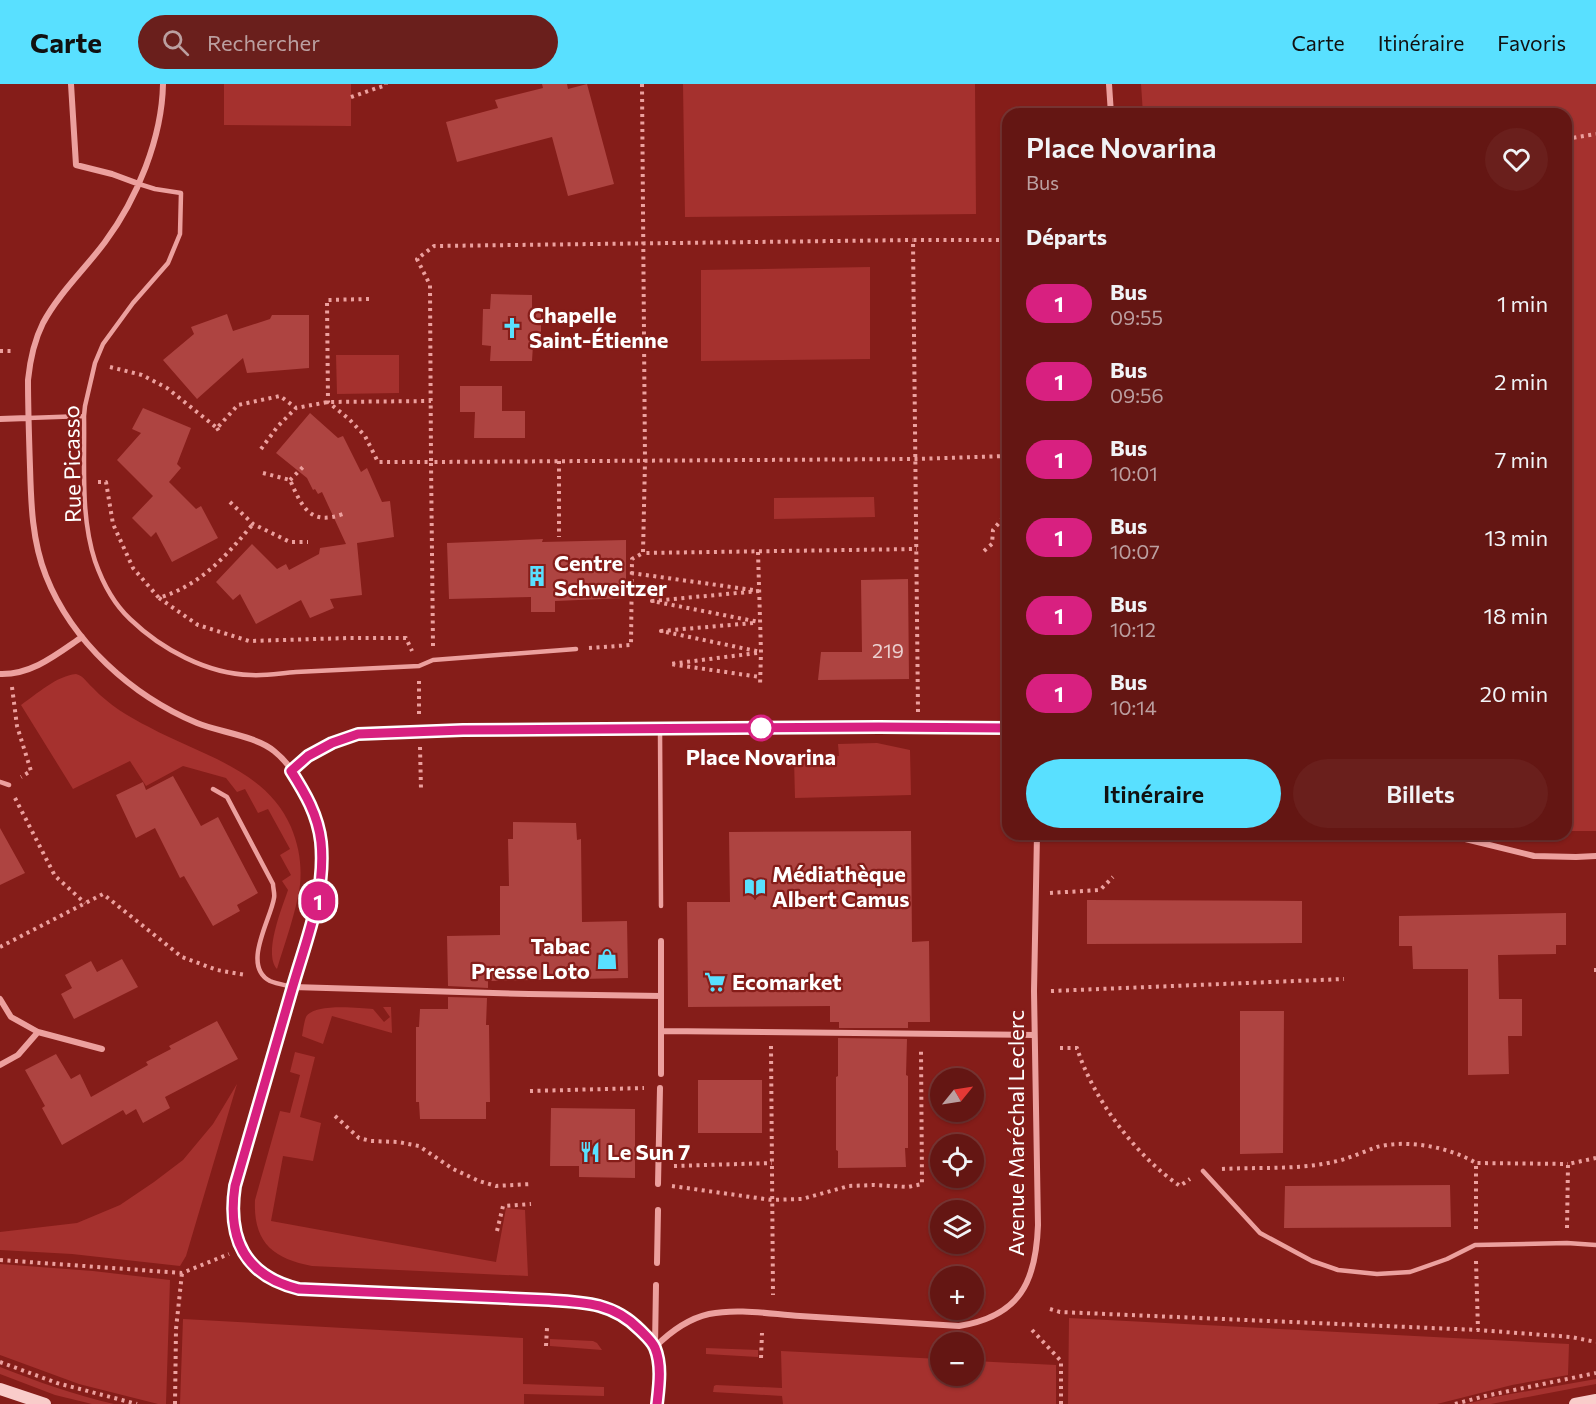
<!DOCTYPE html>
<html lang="fr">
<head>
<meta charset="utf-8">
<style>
	:root { --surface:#641613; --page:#6a1f1c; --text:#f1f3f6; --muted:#bb9fa0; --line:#783533; --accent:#59e0ff }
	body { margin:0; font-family:Commissioner,sans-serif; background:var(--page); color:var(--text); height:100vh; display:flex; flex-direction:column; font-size:22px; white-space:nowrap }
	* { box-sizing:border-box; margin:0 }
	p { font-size:20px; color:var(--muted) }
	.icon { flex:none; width:33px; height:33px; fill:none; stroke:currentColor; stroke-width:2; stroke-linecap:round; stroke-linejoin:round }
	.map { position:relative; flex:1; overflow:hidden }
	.sheet { position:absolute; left:1002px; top:24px; width:570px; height:732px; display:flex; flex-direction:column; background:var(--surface); border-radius:18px; box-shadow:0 2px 4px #0004,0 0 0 2px var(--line) }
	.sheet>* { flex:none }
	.badge { padding:0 12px; border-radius:20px; font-size:21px; line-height:39px }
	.needle { width:39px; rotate:60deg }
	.buttons { position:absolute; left:930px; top:984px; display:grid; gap:12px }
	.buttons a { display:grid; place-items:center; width:54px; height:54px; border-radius:50%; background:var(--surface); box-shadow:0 2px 4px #0004,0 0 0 2px var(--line); font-size:30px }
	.map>.badge { position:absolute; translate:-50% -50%; box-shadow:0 0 0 3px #fff }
	h2 { padding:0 24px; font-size:22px; line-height:54px }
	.round { display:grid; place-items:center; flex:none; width:63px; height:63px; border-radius:32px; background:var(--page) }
	.overview { display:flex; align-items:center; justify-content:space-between; height:102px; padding:0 24px }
	h1 { font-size:28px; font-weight:600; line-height:45px }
	.action { display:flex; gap:12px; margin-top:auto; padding:12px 24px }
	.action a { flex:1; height:69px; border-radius:36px; background:var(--accent); color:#111; font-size:24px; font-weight:600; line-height:69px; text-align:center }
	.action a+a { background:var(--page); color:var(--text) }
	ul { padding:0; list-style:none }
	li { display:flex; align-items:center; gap:18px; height:78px; padding:0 24px }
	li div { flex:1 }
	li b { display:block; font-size:22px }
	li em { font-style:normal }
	li .badge { min-width:66px; font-weight:700; text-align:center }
	header { display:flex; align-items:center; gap:36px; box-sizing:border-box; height:84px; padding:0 30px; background:var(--accent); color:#111 }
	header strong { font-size:28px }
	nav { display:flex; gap:33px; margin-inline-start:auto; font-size:21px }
	.search { width:420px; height:54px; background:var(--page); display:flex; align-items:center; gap:15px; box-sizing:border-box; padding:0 21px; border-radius:33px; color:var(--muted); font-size:22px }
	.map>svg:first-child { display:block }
	.green { fill:#a5312e }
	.building { fill:#ae4441 }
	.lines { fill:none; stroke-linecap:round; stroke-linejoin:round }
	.path { stroke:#eca09e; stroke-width:4; stroke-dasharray:3 4.5; stroke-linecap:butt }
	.lane { stroke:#eca09e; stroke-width:4.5 }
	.street { stroke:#eca09e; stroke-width:6 }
	.secondary { stroke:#f9ccca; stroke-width:12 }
	.line-casing { stroke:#fff; stroke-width:14 }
	.line { stroke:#d82080; stroke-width:9 }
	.stop-dot { fill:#fff; stroke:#d82080; stroke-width:3 }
	.labels { text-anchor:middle; stroke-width:4.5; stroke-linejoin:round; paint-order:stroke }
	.number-label { font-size:20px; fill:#ebd0d0 }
	.poi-label { font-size:22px; font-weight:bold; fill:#fff; stroke:#851d19; text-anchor:start }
	.street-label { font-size:22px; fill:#fff; stroke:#851d19 }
	.stop-label { font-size:22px; font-weight:bold; fill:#fff; stroke:#851d19 }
</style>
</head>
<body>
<header>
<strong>Carte</strong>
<div class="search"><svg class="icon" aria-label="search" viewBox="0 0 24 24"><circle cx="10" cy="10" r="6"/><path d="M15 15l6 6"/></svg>Rechercher</div>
<nav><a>Carte</a><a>Itinéraire</a><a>Favoris</a></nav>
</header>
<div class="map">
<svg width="1596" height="1320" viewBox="0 0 1596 1320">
	<rect width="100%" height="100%" fill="#851d19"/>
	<!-- green -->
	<path class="green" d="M 224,0 L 351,0 L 351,42 L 224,41 Z
		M 683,0 L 975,0 L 976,130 L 685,133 Z
		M 1141,0 L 1596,0 L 1596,747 L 1566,747 L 1566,30 L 1143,30 Z
		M 870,183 L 870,275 L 701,277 L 701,186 Z
		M 336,271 L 399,271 L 399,309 L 337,310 Z
		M 874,413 L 875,433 L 774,435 L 774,414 Z
		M 76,590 C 84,592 87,599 93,604 C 109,621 129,633 149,643 C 200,671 266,685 291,743 C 299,762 302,781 300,801 C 296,829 285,858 277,885 C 263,870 282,824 288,806 L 282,797 L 291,791 L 280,771 L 290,765 L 268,725 L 258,729 L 245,705 L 237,708 L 226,694 L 183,682 L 146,702 L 130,677 L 73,705 L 21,621 C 37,610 56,592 76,590 Z
		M 877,659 L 910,666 L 911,711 L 795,714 L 794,675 L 839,672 L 838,660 Z
		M 383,923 L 391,923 L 392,949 L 332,932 L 323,960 L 302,952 C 303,947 304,938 306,933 C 314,919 358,924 373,925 L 384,938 L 390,933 Z
		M 295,968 L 315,973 L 300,1033 L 321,1039 L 313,1077 L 283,1072 L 271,1137 L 496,1178 L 506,1124 L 525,1126 L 528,1192 L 312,1182 C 273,1175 253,1158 255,1116 L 280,1027 L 290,1029 L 300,991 L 290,988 Z
		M 237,1000 L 186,1172 L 180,1182 L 72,1170 L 0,1166 L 0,1148 L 77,1139 L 120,1121 L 154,1098 L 183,1076 L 213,1040 Z
		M 0,1180 L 93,1187 L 170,1196 L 166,1320 L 158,1320 L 79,1300 L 0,1271 Z
		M 1069,1234 L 1569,1260 L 1568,1291 L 1512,1301 L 1437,1320 L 1068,1320 Z
		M 183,1235 L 523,1254 L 523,1300 L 604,1303 L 604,1312 L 524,1310 L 524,1320 L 180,1320 Z
		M 550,1255 L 593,1257 L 597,1259 L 602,1266 L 550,1262 Z
		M 706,1264 L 758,1266 L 758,1273 L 706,1270 Z
		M 781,1267 L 940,1275 L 940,1292 L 974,1292 L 974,1277 L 1056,1281 L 1056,1320 L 783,1320 L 782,1312 L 713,1308 L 714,1302 L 716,1301 L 782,1304 Z
		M 0,1283 C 38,1298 75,1311 114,1320 L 92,1320 L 55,1311 L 0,1290 Z
		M 1596,1295 L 1596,1300 L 1491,1320 L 1466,1320 L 1494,1313 Z"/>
	<!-- building -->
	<path class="building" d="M 542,0 L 567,0 L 568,5 L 587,0 L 614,100 L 568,112 L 552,53 L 457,78 L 446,38 L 498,24 L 495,16 L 543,4 Z
		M 491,210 L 532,211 L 532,226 L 541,225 L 541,262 L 533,261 L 532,277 L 490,277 L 491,262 L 482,261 L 483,225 L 490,225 Z
		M 227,230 L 233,247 L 270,235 L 272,231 L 309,231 L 309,284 L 247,289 L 243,274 L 197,315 L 163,276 L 194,250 L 191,243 Z
		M 460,302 L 502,302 L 502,327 L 525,327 L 525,354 L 474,354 L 475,328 L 460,328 Z
		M 143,324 L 191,344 L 177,380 L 181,384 L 169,398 L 196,425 L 201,422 L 218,454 L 172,478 L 156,448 L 151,453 L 132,434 L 153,412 L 117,376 L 141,349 L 132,345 Z
		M 310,329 L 338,354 L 343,352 L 361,388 L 367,384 L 382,418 L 390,417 L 394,453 L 357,459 L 362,511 L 330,515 L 334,524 L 310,534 L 301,516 L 256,540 L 240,510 L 233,516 L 216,498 L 252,460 L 277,485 L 286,480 L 289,486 L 319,470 L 320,464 L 346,460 L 322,408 L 318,410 L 315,405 L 313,406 L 307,394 L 276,369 Z
		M 543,455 L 542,458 L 626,456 L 626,514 L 555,517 L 555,528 L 531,528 L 531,513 L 449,515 L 447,459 Z
		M 908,495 L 909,595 L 818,596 L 821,568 L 862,568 L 861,496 Z
		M 173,692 L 201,742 L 218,733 L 258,809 L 237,821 L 240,827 L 213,842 L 184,792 L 180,794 L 155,744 L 136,754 L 116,711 L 143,698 L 146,706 Z
		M 513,738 L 576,739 L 577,756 L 581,755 L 582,838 L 627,837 L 628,894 L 488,897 L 488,904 L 448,902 L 447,852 L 500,851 L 500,802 L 509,802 L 508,755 L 513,755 Z
		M 0,744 L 25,789 L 0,801 Z
		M 911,747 L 912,858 L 929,857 L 930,938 L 908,938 L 908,944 L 839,944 L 839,938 L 830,938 L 830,922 L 688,923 L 687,818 L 730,818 L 729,748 Z
		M 1087,816 L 1302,817 L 1302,859 L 1087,860 Z
		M 1566,829 L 1566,861 L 1556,861 L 1556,870 L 1498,871 L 1499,915 L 1522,915 L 1522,952 L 1508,952 L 1509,990 L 1468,991 L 1468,885 L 1413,885 L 1412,862 L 1399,862 L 1399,832 Z
		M 122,875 L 138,903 L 74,935 L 61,910 L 72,904 L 65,891 L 91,877 L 97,888 Z
		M 448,913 L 487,914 L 486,941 L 489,941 L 490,1018 L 486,1018 L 486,1035 L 420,1035 L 419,1018 L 416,1018 L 416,943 L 419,943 L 420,925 L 448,925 Z
		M 1240,927 L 1284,927 L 1283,1069 L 1240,1070 Z
		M 217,937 L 238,975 L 165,1013 L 170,1024 L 143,1039 L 136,1025 L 126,1031 L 123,1026 L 62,1061 L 42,1024 L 45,1022 L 25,986 L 56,970 L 71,995 L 80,990 L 91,1013 L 148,981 L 146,978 L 171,965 L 169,962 Z
		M 838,954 L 907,955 L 906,991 L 908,992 L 908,1064 L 905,1064 L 906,1083 L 838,1084 L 838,1067 L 836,1066 L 836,993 L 838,992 Z
		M 698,996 L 762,996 L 762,1049 L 698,1049 Z
		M 551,1024 L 635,1025 L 635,1094 L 579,1093 L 579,1082 L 550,1082 Z
		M 1450,1101 L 1451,1143 L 1284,1144 L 1285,1102 Z"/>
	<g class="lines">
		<!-- path -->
		<path class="path" d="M 642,0 L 645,377 L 643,469 L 917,465
			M 351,13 L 386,1 L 386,0
			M 1566,55 L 1596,50
			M 369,215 L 327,216 L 328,318 L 349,335 L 365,352 L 378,378 L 431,378 L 430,201 L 417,175 L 434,162 L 913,156
			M 0,267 L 11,267
			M 110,283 L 142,291 L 167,304 L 217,344 L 238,321 L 280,312 L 296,324 L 328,318 L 431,317
			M 217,344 L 220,349
			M 261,365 L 278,342 L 296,324
			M 559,377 L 559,453
			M 263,389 L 290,396 C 302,423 310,442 343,430
			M 290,396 L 305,381
			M 98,398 L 106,398 L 113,440 L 133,484 L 159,514 C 202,500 225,473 253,440
			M 230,418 L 253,440 L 290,458 L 308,458
			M 984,467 L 992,460 L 993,446 L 1008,428
			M 758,468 L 761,568 L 760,602
			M 631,489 L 753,506
			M 759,507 L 652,517 L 759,538
			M 159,514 L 198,541 L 249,557 L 350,554 L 406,554 L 412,567
			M 753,539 L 661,547 L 761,568
			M 433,562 L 431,378 L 916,375 L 1008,372
			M 589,564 L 631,561 L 632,475 L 643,469
			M 757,569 L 670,580 L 760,593
			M 419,597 L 419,631
			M 12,603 L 17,642 L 31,687 L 21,693
			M 918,628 L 913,156 L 1008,156
			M 420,663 L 421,705
			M 15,714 L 55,792 L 85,819
			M 1050,809 L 1100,806 L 1113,793
			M 0,863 L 103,810 L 182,873 L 217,886 L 246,891
			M 1594,886 L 1596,886
			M 1051,907 L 1344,895
			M 771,962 L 773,1211
			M 1060,964 L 1077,964 C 1093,1015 1136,1072 1180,1102 L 1190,1095
			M 530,1007 L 644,1004
			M 335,1032 L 359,1054 L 371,1057 L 398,1058 L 419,1062 L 453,1085 L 479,1097 L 496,1102 L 531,1100
			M 674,1082 L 772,1079
			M 1222,1085 C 1259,1083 1297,1086 1333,1078 C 1348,1075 1363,1068 1377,1063 C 1408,1055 1449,1063 1476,1079
			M 672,1102 L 772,1116 L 802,1115 L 849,1102 L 874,1101 L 908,1103 L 922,1100 L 921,966
			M 1567,1144 L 1568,1080 L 1596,1074
			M 1476,1145 L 1476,1079 L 1568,1080
			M 497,1147 L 503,1122 L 531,1120
			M 0,1176 L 182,1189 L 229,1170
			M 1476,1177 L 1478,1246
			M 1050,1225 L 1060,1228 L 1478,1246 L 1571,1253 L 1596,1258
			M 1032,1246 L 1061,1277 L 1061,1320
			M 546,1262 L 547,1244
			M 761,1274 L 762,1249
			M 0,1278 L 57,1299 L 137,1320
			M 175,1320 L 176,1245 L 182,1189
			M 1455,1320 L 1485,1312 L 1596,1289"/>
		<!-- lane -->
		<path class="lane" d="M 139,100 L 155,105 L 181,109 L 180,150 L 168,179 L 133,219 L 103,260 L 95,279 L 85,322 L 84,332 C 85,380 80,431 95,477 C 102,497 114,520 130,535 C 161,565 207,590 251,591 C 266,592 281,589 296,588 C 337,586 378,584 419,582 L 433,576 L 576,565
			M 28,334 L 84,332
			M 660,645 L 661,822
			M 0,698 L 9,701
			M 213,705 L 227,713 L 273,800 C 273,804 275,810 274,814 C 271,835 241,882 270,897 C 277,900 285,901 293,903
			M 1203,1087 L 1260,1149 L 1312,1177 L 1338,1186 L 1377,1190 L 1410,1188 L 1447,1175 L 1475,1161 L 1567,1159 L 1596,1161"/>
		<!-- street -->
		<path class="street" d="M 71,0 L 76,81 L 112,90 L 139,100
			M 163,0 C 162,54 137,115 105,158 C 85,185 59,209 43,239 C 34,257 30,276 28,296 C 28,325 29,354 30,383 C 31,419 32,457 46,492 C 72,558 132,612 197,639 C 219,648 256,652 274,667 C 298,686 318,728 321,759 C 326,810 306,856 293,904 C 274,970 254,1036 235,1102 C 227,1155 245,1193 299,1205 L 549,1216 C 584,1218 614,1219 640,1246 C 645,1251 652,1257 655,1264 C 662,1281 659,1302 657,1320
			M 1109,0 L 1111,30
			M 0,335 L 28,334
			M 0,590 C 32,591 57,570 82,553
			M 291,687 L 308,672 L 332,659 L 358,650 L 419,647 L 879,643 L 1008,644
			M 1445,750 L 1534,772 L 1576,773 L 1596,772
			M 293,903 L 529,910 L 661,912 L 661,947 L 1034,951
			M 661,912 L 661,857
			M 0,915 L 11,933 L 38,948 L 102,965
			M 0,981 L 18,971 L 38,948
			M 661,990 L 661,947
			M 658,1100 L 660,1004
			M 657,1179 L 658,1126
			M 655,1262 L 656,1201
			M 655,1263 C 670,1248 687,1235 709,1230 C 738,1224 770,1230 800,1232 C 853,1235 906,1239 959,1242 C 1020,1232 1036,1198 1038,1141 L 1034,907 L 1037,750"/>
		<!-- secondary -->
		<path class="secondary" d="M 0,1305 L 45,1320
			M 1575,1320 L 1596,1316"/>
	</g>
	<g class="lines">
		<defs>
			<path id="line" d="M 657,1320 C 659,1302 662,1281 655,1264 C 652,1257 645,1251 640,1246 C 614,1219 585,1218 549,1216 L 299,1205 C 245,1192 227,1155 235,1102 C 254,1037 273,971 292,905 C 306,856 326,809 321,758 C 318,731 305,709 291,687 L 308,672 L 332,659 L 358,650 L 463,646 L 879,643 L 1008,644"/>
		</defs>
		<!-- line casing -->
		<use href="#line" class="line-casing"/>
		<!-- line -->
		<use href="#line" class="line"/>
	</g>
	<!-- icons -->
	<defs>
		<symbol id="church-bare" viewBox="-9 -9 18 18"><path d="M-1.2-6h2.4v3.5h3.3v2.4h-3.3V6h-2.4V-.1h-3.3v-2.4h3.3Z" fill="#59e0ff" stroke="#851d19" stroke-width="2.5" paint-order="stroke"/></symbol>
		<symbol id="building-bare" viewBox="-9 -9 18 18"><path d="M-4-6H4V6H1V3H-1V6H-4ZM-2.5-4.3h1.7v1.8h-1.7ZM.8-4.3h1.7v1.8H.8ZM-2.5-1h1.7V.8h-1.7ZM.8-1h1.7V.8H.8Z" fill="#59e0ff" stroke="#851d19" stroke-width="2.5" paint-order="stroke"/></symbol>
		<symbol id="library-bare" viewBox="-9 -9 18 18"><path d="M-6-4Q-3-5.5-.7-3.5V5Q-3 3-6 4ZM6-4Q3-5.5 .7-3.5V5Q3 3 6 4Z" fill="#59e0ff" stroke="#851d19" stroke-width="2.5" paint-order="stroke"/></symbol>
		<symbol id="shop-bare" viewBox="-9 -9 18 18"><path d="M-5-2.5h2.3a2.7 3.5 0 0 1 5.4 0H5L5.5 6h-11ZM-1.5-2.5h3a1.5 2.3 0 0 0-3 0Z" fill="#59e0ff" stroke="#851d19" stroke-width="2.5" paint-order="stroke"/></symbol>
		<symbol id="supermarket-bare" viewBox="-9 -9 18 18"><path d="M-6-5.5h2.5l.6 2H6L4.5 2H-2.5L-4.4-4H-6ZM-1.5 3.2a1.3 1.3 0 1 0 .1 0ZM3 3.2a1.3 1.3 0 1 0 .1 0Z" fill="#59e0ff" stroke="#851d19" stroke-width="2.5" paint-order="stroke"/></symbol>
		<symbol id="restaurant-bare" viewBox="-9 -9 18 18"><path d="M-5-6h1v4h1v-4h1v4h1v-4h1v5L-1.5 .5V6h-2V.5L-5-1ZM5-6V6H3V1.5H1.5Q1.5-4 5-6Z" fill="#59e0ff" stroke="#851d19" stroke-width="2.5" paint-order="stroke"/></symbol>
	</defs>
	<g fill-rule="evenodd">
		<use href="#church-bare" x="497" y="229" width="30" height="30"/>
		<use href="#building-bare" x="522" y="477" width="30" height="30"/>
		<use href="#library-bare" x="740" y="788" width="30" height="30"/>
		<use href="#shop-bare" x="592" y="860" width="30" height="30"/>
		<use href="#supermarket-bare" x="700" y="883" width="30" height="30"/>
		<use href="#restaurant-bare" x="575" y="1053" width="30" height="30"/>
	</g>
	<!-- markers -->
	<circle class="stop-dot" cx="761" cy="644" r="12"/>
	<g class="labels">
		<!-- number labels -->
		<g class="number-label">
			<text x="888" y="574">219</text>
		</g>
		<!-- poi labels -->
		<g class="poi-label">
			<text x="529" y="239">Chapelle<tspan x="529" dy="25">Saint-Étienne</tspan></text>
			<text x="554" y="487">Centre<tspan x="554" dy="25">Schweitzer</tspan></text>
			<text x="772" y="798">Médiathèque<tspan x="772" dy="25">Albert Camus</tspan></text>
			<text x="590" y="870" text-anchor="end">Tabac<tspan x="590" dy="25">Presse Loto</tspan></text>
			<text x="732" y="906">Ecomarket</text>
			<text x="607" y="1076">Le Sun 7</text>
		</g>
		<!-- street labels -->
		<g class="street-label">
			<text transform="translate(72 380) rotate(-91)" y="8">Rue Picasso</text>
			<text transform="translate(1016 1049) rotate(-90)" y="8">Avenue Maréchal Leclerc</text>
		</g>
		<!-- stop labels -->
		<g class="stop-label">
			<text x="761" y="681">Place Novarina</text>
		</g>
	</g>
</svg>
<div class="buttons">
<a><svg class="needle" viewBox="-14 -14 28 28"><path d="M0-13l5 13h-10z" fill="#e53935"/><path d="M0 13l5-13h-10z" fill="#bb9fa0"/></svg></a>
<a><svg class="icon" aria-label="locate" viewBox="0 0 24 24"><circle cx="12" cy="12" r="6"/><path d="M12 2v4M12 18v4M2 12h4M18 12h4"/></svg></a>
<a><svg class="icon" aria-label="layers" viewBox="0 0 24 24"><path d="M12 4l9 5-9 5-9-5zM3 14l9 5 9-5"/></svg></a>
<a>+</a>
<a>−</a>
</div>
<b class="badge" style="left:318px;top:817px;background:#d82080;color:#fff">1</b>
<section class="sheet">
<div class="overview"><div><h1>Place Novarina</h1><p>Bus</p></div><a class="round"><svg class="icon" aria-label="heart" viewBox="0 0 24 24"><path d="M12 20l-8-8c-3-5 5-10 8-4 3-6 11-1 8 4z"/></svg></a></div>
<h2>Départs</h2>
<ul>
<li><span class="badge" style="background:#d82080;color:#fff">1</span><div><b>Bus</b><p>09:55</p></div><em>1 min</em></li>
<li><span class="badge" style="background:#d82080;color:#fff">1</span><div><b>Bus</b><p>09:56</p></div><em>2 min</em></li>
<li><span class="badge" style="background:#d82080;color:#fff">1</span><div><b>Bus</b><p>10:01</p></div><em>7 min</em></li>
<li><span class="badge" style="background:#d82080;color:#fff">1</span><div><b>Bus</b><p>10:07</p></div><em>13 min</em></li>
<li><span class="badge" style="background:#d82080;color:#fff">1</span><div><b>Bus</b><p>10:12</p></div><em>18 min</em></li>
<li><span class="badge" style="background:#d82080;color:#fff">1</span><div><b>Bus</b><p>10:14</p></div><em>20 min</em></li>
</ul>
<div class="action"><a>Itinéraire</a><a>Billets</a></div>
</section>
</div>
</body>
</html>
